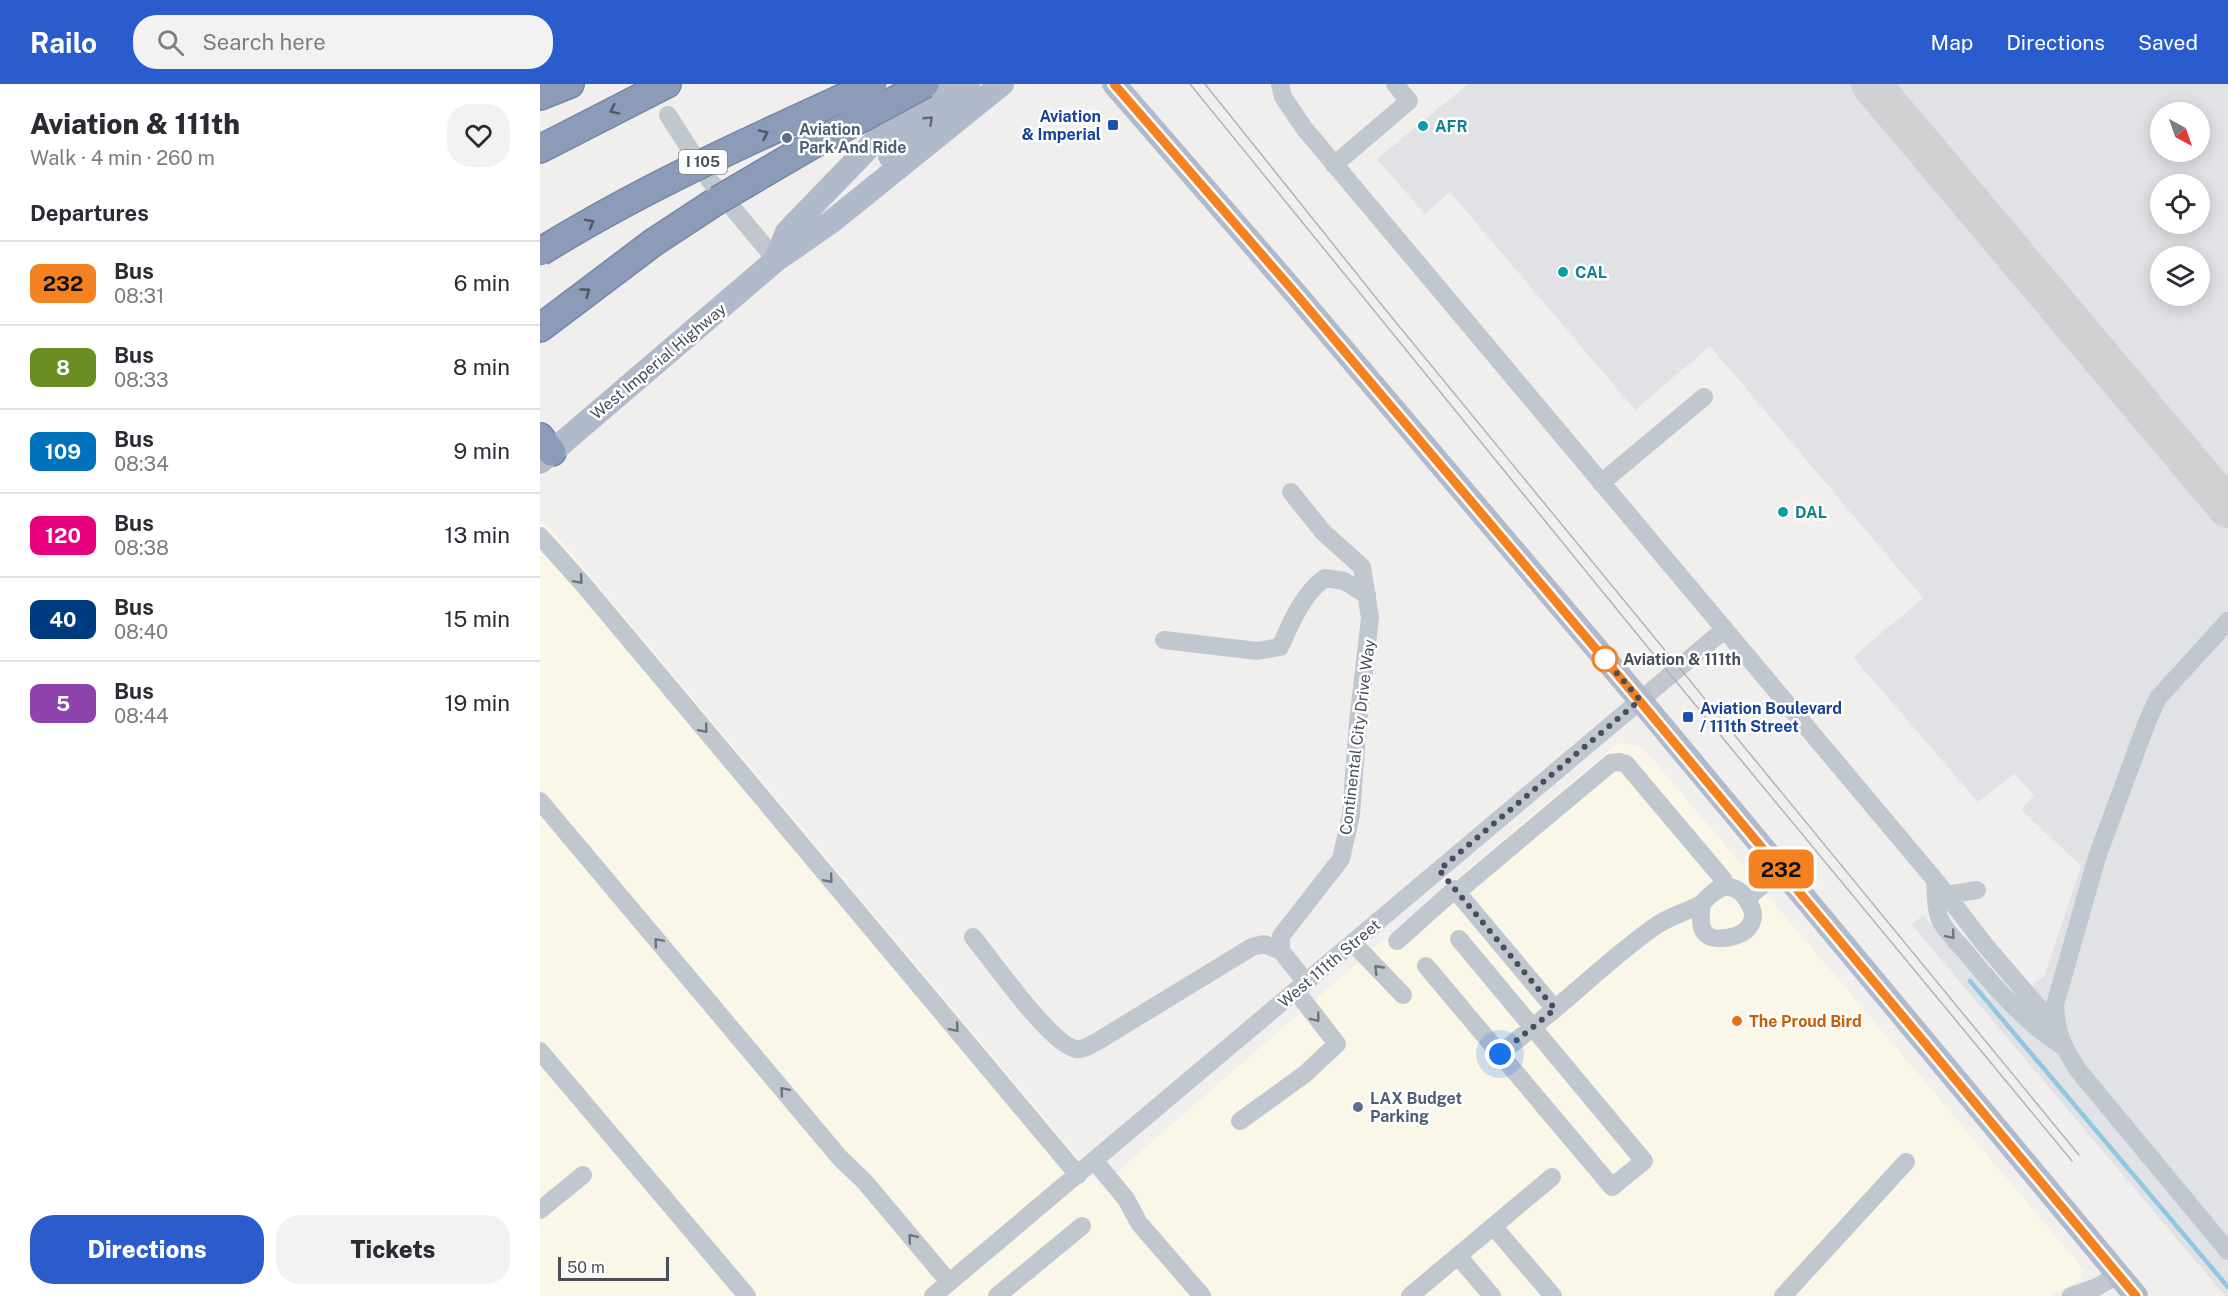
<!DOCTYPE html>
<html lang="en">
<head>
<meta charset="utf-8">
<style>
	:root { --surface:#fff; --page:#f2f2f3; --text:#2b2b33; --muted:#7c7c81; --line:#e1e1e2; --accent:#2b5cce }
	body { margin:0; font-family:"Public Sans",sans-serif; background:var(--page); color:var(--text); height:100vh; display:flex; flex-direction:column; font-size:22px; white-space:nowrap }
	* { box-sizing:border-box; margin:0 }
	p { font-size:20px; color:var(--muted) }
	.icon { flex:none; width:33px; height:33px; fill:none; stroke:currentColor; stroke-width:2; stroke-linecap:round; stroke-linejoin:round }
	.map { position:relative; flex:1; overflow:hidden }
	.panel { display:flex; flex-direction:column; background:var(--surface); width:540px }
	.panel>* { flex:none }
	.badge { padding:0 12px; border-radius:9px; font-size:21px; line-height:39px }
	.needle { width:39px; rotate:140deg }
	.buttons { position:absolute; left:1610px; top:18px; display:grid; gap:12px }
	.buttons a { display:grid; place-items:center; width:60px; height:60px; border-radius:50%; background:var(--surface); box-shadow:0 3px 15px #0003; font-size:30px }
	.scale { position:absolute; left:18px; bottom:15px; width:111px; box-sizing:border-box; padding-left:6px; border:3px solid #484f5a; border-top:0; font-size:16px; line-height:21px; white-space:nowrap; color:#484f5a; -webkit-text-stroke:4px #fff; paint-order:stroke }
	.you { position:absolute; width:30px; height:30px; margin:-15px; border:4px solid #fff; border-radius:50%; background:#1a73e8; box-shadow:0 0 0 9px #1a73e833 }
	.map>.badge { position:absolute; translate:-50% -50%; box-shadow:0 0 0 3px #fff }
	h2 { padding:0 30px; font-size:22px; line-height:54px }
	.round { display:grid; place-items:center; flex:none; width:63px; height:63px; border-radius:24px; background:var(--page) }
	.headline { display:flex; align-items:center; justify-content:space-between; height:102px; padding:0 30px }
	h1 { font-size:28px; font-weight:800; line-height:45px }
	.action { display:flex; gap:12px; margin-top:auto; padding:12px 30px }
	.action a { flex:1; height:69px; border-radius:24px; background:var(--accent); color:#fff; font-size:24px; font-weight:800; line-height:69px; text-align:center }
	.action a+a { background:var(--page); color:var(--text) }
	ul { padding:0; list-style:none }
	li { display:flex; align-items:center; gap:18px; height:84px; padding:0 30px; border-top:2px solid var(--line) }
	li div { flex:1 }
	li b { display:block; font-size:22px }
	li em { font-style:normal }
	li .badge { min-width:66px; font-weight:700; text-align:center }
	header { display:flex; align-items:center; gap:36px; box-sizing:border-box; height:84px; padding:0 30px; background:var(--accent); color:#fff }
	header strong { font-size:28px }
	nav { display:flex; gap:33px; margin-inline-start:auto; font-size:21px }
	.search { width:420px; height:54px; background:var(--page); display:flex; align-items:center; gap:15px; box-sizing:border-box; padding:0 21px; border-radius:24px; color:var(--muted); font-size:22px }
	main { display:flex; flex:1; min-height:0 }
	.map>svg:first-child { display:block }
	.commercial { fill:#faf7e9 }
	.airport { fill:#e0e2e5; fill-rule:evenodd }
	.lines { fill:none; stroke-linecap:round; stroke-linejoin:round }
	.stream { stroke:#92c7e3; stroke-width:4.5 }
	.taxiway { stroke:#d1d1d3; stroke-width:40 }
	.highway-casing { stroke:#7686a4; stroke-width:30 }
	.minor { stroke:#c0c7cf; stroke-width:18 }
	.major { stroke:#b1baca; stroke-width:24 }
	.highway { stroke:#8b9bb8; stroke-width:27 }
	.tram { stroke:#b1b3b8; stroke-width:1.5 }
	.highway-bridge-casing { stroke:#7686a4; stroke-width:30; stroke-linecap:butt }
	.highway-bridge { stroke:#8b9bb8; stroke-width:27 }
	.oneway { stroke:#4f5763 }
	.oneway2 { stroke:#626a76 }
	.oneway3 { stroke:#6c737d }
	.line-casing { stroke:#fff; stroke-width:14 }
	.line { stroke:#f58220; stroke-width:9 }
	.walk { stroke:#484f5a; stroke-width:6; stroke-dasharray:0 10.8 }
	.transit-dot { fill:#1a4fb4; stroke:#fff; stroke-width:2 }
	.culture-dot { fill:#0f9aa8; stroke:#fff; stroke-width:2 }
	.service-dot { fill:#5c6f8a; stroke:#fff; stroke-width:2 }
	.stop-dot { fill:#fff; stroke:#f58220; stroke-width:3 }
	.food-dot { fill:#e8710a; stroke:#fff; stroke-width:2 }
	.labels { text-anchor:middle; stroke-width:5; stroke-linejoin:round; paint-order:stroke }
	.shield { fill:#fff; stroke:#7f848c; stroke-width:1.5 }
	.shield-label { font-size:15px; font-weight:bold; fill:#484f5a }
	.transit-label { font-size:16px; font-weight:bold; fill:#164399; stroke:#fff; text-anchor:end }
	.culture-label { font-size:16px; font-weight:bold; fill:#0d838f; stroke:#fff; text-anchor:start }
	.service-label { font-size:16px; font-weight:bold; fill:#4e5e75; stroke:#fff; text-anchor:start }
	.street-label { font-size:16px; fill:#484f5a; stroke:#fff }
	.stop-label { font-size:16px; font-weight:bold; fill:#484f5a; stroke:#fff; text-anchor:start }
	.food-label { font-size:16px; font-weight:bold; fill:#c56008; stroke:#fff; text-anchor:start }
</style>
</head>
<body>
<header>
<strong>Railo</strong>
<div class="search"><svg class="icon" aria-label="search" viewBox="0 0 24 24"><circle cx="10" cy="10" r="6"/><path d="M15 15l6 6"/></svg>Search here</div>
<nav><a>Map</a><a>Directions</a><a>Saved</a></nav>
</header>
<main>
<section class="panel">
<div class="headline"><div><h1>Aviation &amp; 111th</h1><p>Walk · 4 min · 260 m</p></div><a class="round"><svg class="icon" aria-label="heart" viewBox="0 0 24 24"><path d="M12 20l-8-8c-3-5 5-10 8-4 3-6 11-1 8 4z"/></svg></a></div>
<h2>Departures</h2>
<ul>
<li><span class="badge" style="background:#f58220;color:#111">232</span><div><b>Bus</b><p>08:31</p></div><em>6 min</em></li>
<li><span class="badge" style="background:#6b8e23;color:#fff">8</span><div><b>Bus</b><p>08:33</p></div><em>8 min</em></li>
<li><span class="badge" style="background:#0072bc;color:#fff">109</span><div><b>Bus</b><p>08:34</p></div><em>9 min</em></li>
<li><span class="badge" style="background:#e6007e;color:#fff">120</span><div><b>Bus</b><p>08:38</p></div><em>13 min</em></li>
<li><span class="badge" style="background:#003b80;color:#fff">40</span><div><b>Bus</b><p>08:40</p></div><em>15 min</em></li>
<li><span class="badge" style="background:#8e44ad;color:#fff">5</span><div><b>Bus</b><p>08:44</p></div><em>19 min</em></li>
</ul>
<div class="action"><a>Directions</a><a>Tickets</a></div>
</section>
<div class="map">
<svg width="1688" height="1212" viewBox="0 0 1688 1212">
	<rect width="100%" height="100%" fill="#f1efee"/>
	<!-- commercial -->
	<path class="commercial" d="M 4,437 L 561,1102 L 838,861 L 1078,659 L 1102,663 L 1544,1186 L 1541,1195 L 1511,1212 L 0,1212 L 0,439 Z"/>
	<!-- airport -->
	<path class="airport" d="M 928,0 L 1688,0 L 1688,1212 L 1685,1212 L 1372,841 L 1383,831 L 1461,920 L 1485,900 L 1492,902 L 1504,892 L 1541,782 L 1481,726 L 1494,711 L 1474,690 L 1438,718 L 1313,573 L 1383,514 L 1170,262 L 1095,326 L 910,108 L 885,130 L 837,75 ZM 1620,28 L 1659,28 L 1659,68 L 1620,68 ZM 1620,100 L 1659,100 L 1659,140 L 1620,140 ZM 1620,172 L 1659,172 L 1659,212 L 1620,212 Z"/>
	<g class="lines">
		<!-- stream -->
		<path class="stream" d="M 1430,897 L 1688,1203"/>
		<!-- taxiway -->
		<path class="taxiway" d="M 1331,0 L 1688,424"/>
		<defs>
			<path id="highway" d="M 0,12 L 30,0
				M 0,65 L 127,0
				M 0,244 L 114,158 L 178,116
				M 0,353 L 12,368"/>
		</defs>
		<!-- highway casing -->
		<use href="#highway" class="highway-casing"/>
		<!-- minor -->
		<path class="minor" d="M 740,0 L 743,13 L 764,44 L 1395,796 L 1445,861 L 1516,944
			M 128,31 L 170,97 L 236,176
			M 794,81 L 869,17 L 855,0
			M 1061,399 L 1164,313
			M 751,408 L 783,448 L 822,483 L 830,534 L 818,638 L 811,731 L 801,775 L 741,852 L 741,867 L 766,898
			M 0,452 L 43,500 L 538,1091
			M 1688,537 L 1618,614 L 1607,638 L 1557,773 L 1515,921 C 1516,949 1523,963 1538,986 L 1688,1167
			M 624,556 L 717,567 L 740,563 C 751,539 763,509 785,494 L 804,497 L 827,511
			M 0,717 L 300,1074 L 325,1098 L 409,1198
			M 1395,796 C 1396,811 1395,829 1403,841 C 1411,853 1422,863 1430,873 C 1458,907 1487,940 1524,963
			M 1406,811 L 1437,806
			M 1207,814 L 1242,785
			M 1162,819 C 1158,845 1162,859 1191,853 C 1200,851 1209,847 1212,837 C 1215,830 1211,822 1207,816 C 1203,808 1194,802 1185,803 C 1172,805 1168,816 1159,821 C 1144,829 1128,833 1114,843 C 1079,868 1048,897 1015,925 L 917,808 L 1071,679 L 1079,678 L 1086,680 L 1183,795 L 1186,803
			M 433,853 C 451,875 511,961 536,965 C 544,966 551,961 558,957 L 712,863 L 724,860 L 741,867
			M 919,855 L 1104,1077 L 1072,1103 L 960,970
			M 857,857 L 915,805
			M 813,859 L 863,911
			M 886,882 L 960,970 L 1015,925
			M 0,967 L 207,1212
			M 700,1037 L 765,990 L 797,960 L 756,907
			M 554,1076 L 586,1115 L 599,1139 L 662,1212
			M 0,1126 L 43,1091
			M 953,1142 L 1013,1212
			M 918,1172 L 952,1212
			M 393,1212 L 1185,545
			M 457,1212 L 542,1142
			M 870,1212 L 1012,1093
			M 1243,1212 L 1366,1078
			M 1531,1212 L 1557,1203 L 1578,1191"/>
		<!-- major -->
		<path class="major" d="M 574,0 L 756,210 L 1100,616 L 1596,1212
			M 350,72 L 428,0
			M 236,176 L 247,148 L 334,58 L 399,0
			M 0,378 L 236,176 L 291,138 L 462,0"/>
		<!-- highway -->
		<use href="#highway" class="highway"/>
		<!-- tram -->
		<path class="tram" d="M 650,0 L 1101,555 L 1532,1077
			M 665,0 L 845,225 L 1539,1071"/>
		<defs>
			<path id="highway-bridge" d="M 178,116 L 270,62 L 385,0
				M 0,168 C 106,102 220,52 333,0"/>
		</defs>
		<!-- highway-bridge casing -->
		<use href="#highway-bridge" class="highway-bridge-casing"/>
		<!-- highway-bridge -->
		<use href="#highway-bridge" class="highway-bridge"/>
	</g>
	<!-- one-way arrows -->
	<defs><path id="oneway-chevron" d="M-2-3.5L2.5 0L-2 3.5" fill="none" stroke-width="1.6" stroke-linecap="round" stroke-linejoin="round" transform="scale(1.5)"/></defs>
	<g class="oneway">
		<use href="#oneway-chevron" transform="translate(74 26) rotate(154)"/>
		<use href="#oneway-chevron" transform="translate(224 50) rotate(-25)"/>
		<use href="#oneway-chevron" transform="translate(50 139) rotate(-29)"/>
		<use href="#oneway-chevron" transform="translate(46 208) rotate(-36)"/>
	</g>
	<use class="oneway2" href="#oneway-chevron" transform="translate(389 36) rotate(-43)"/>
	<g class="oneway3">
		<use href="#oneway-chevron" transform="translate(39 496) rotate(49)"/>
		<use href="#oneway-chevron" transform="translate(164 645) rotate(50)"/>
		<use href="#oneway-chevron" transform="translate(289 795) rotate(50)"/>
		<use href="#oneway-chevron" transform="translate(1411 851) rotate(50)"/>
		<use href="#oneway-chevron" transform="translate(118 858) rotate(-130)"/>
		<use href="#oneway-chevron" transform="translate(838 885) rotate(-134)"/>
		<use href="#oneway-chevron" transform="translate(776 934) rotate(52)"/>
		<use href="#oneway-chevron" transform="translate(415 944) rotate(50)"/>
		<use href="#oneway-chevron" transform="translate(244 1007) rotate(-130)"/>
		<use href="#oneway-chevron" transform="translate(372 1154) rotate(-130)"/>
	</g>
	<g class="lines">
		<defs>
			<path id="line" d="M 574,0 L 756,210 L 1088,603 L 1596,1212"/>
		</defs>
		<!-- line casing -->
		<use href="#line" class="line-casing"/>
		<!-- line -->
		<use href="#line" class="line"/>
		<!-- walk -->
		<path class="walk" d="M 960,970 L 1015,925 L 899,786 L 1100,616 L 1062,572 L 1065,575"/>
	</g>
	<!-- markers -->
	<g class="transit-dot">
		<rect x="567" y="35" width="12" height="12" rx="3"/>
		<rect x="1142" y="627" width="12" height="12" rx="3"/>
	</g>
	<g class="culture-dot">
		<circle cx="883" cy="42" r="6"/>
		<circle cx="1023" cy="188" r="6"/>
		<circle cx="1243" cy="428" r="6"/>
	</g>
	<g class="service-dot">
		<circle cx="247" cy="54" r="6"/>
		<circle cx="818" cy="1023" r="6"/>
	</g>
	<circle class="stop-dot" cx="1065" cy="575" r="12"/>
	<circle class="food-dot" cx="1197" cy="937" r="6"/>
	<g class="labels">
		<!-- shield labels -->
		<rect class="shield" x="139" y="66" width="48" height="24" rx="4.5"/>
		<g class="shield-label">
			<text x="163" y="83">I 105</text>
		</g>
		<!-- transit labels -->
		<g class="transit-label">
			<text x="561" y="38">Aviation<tspan x="561" dy="18">&amp; Imperial</tspan></text>
			<text x="1160" y="630" text-anchor="start">Aviation Boulevard<tspan x="1160" dy="18">/ 111th Street</tspan></text>
		</g>
		<!-- culture labels -->
		<g class="culture-label">
			<text x="895" y="48">AFR</text>
			<text x="1035" y="194">CAL</text>
			<text x="1255" y="434">DAL</text>
		</g>
		<!-- service labels -->
		<g class="service-label">
			<text x="259" y="51">Aviation<tspan x="259" dy="18">Park And Ride</tspan></text>
			<text x="830" y="1020">LAX Budget<tspan x="830" dy="18">Parking</tspan></text>
		</g>
		<!-- street labels -->
		<g class="street-label">
			<text transform="translate(118 277) rotate(-40)" y="6">West Imperial Highway</text>
			<text transform="translate(817 653) rotate(-83)" y="6">Continental City Drive Way</text>
			<text transform="translate(789 879) rotate(-40)" y="6">West 111th Street</text>
		</g>
		<!-- stop labels -->
		<g class="stop-label">
			<text x="1083" y="581">Aviation &amp; 111th</text>
		</g>
		<!-- food labels -->
		<g class="food-label">
			<text x="1209" y="943">The Proud Bird</text>
		</g>
	</g>
</svg>
<div class="buttons">
<a><svg class="needle" viewBox="-14 -14 28 28"><path d="M0-13l5 13h-10z" fill="#e53935"/><path d="M0 13l5-13h-10z" fill="#7c7c81"/></svg></a>
<a><svg class="icon" aria-label="locate" viewBox="0 0 24 24"><circle cx="12" cy="12" r="6"/><path d="M12 2v4M12 18v4M2 12h4M18 12h4"/></svg></a>
<a><svg class="icon" aria-label="layers" viewBox="0 0 24 24"><path d="M12 4l9 5-9 5-9-5zM3 14l9 5 9-5"/></svg></a>
</div>
<div class="scale">50 m</div>
<div class="you" style="left:960px;top:970px"></div>
<b class="badge" style="left:1241px;top:785px;background:#f58220;color:#111">232</b>
</div>
</main>
</body>
</html>
